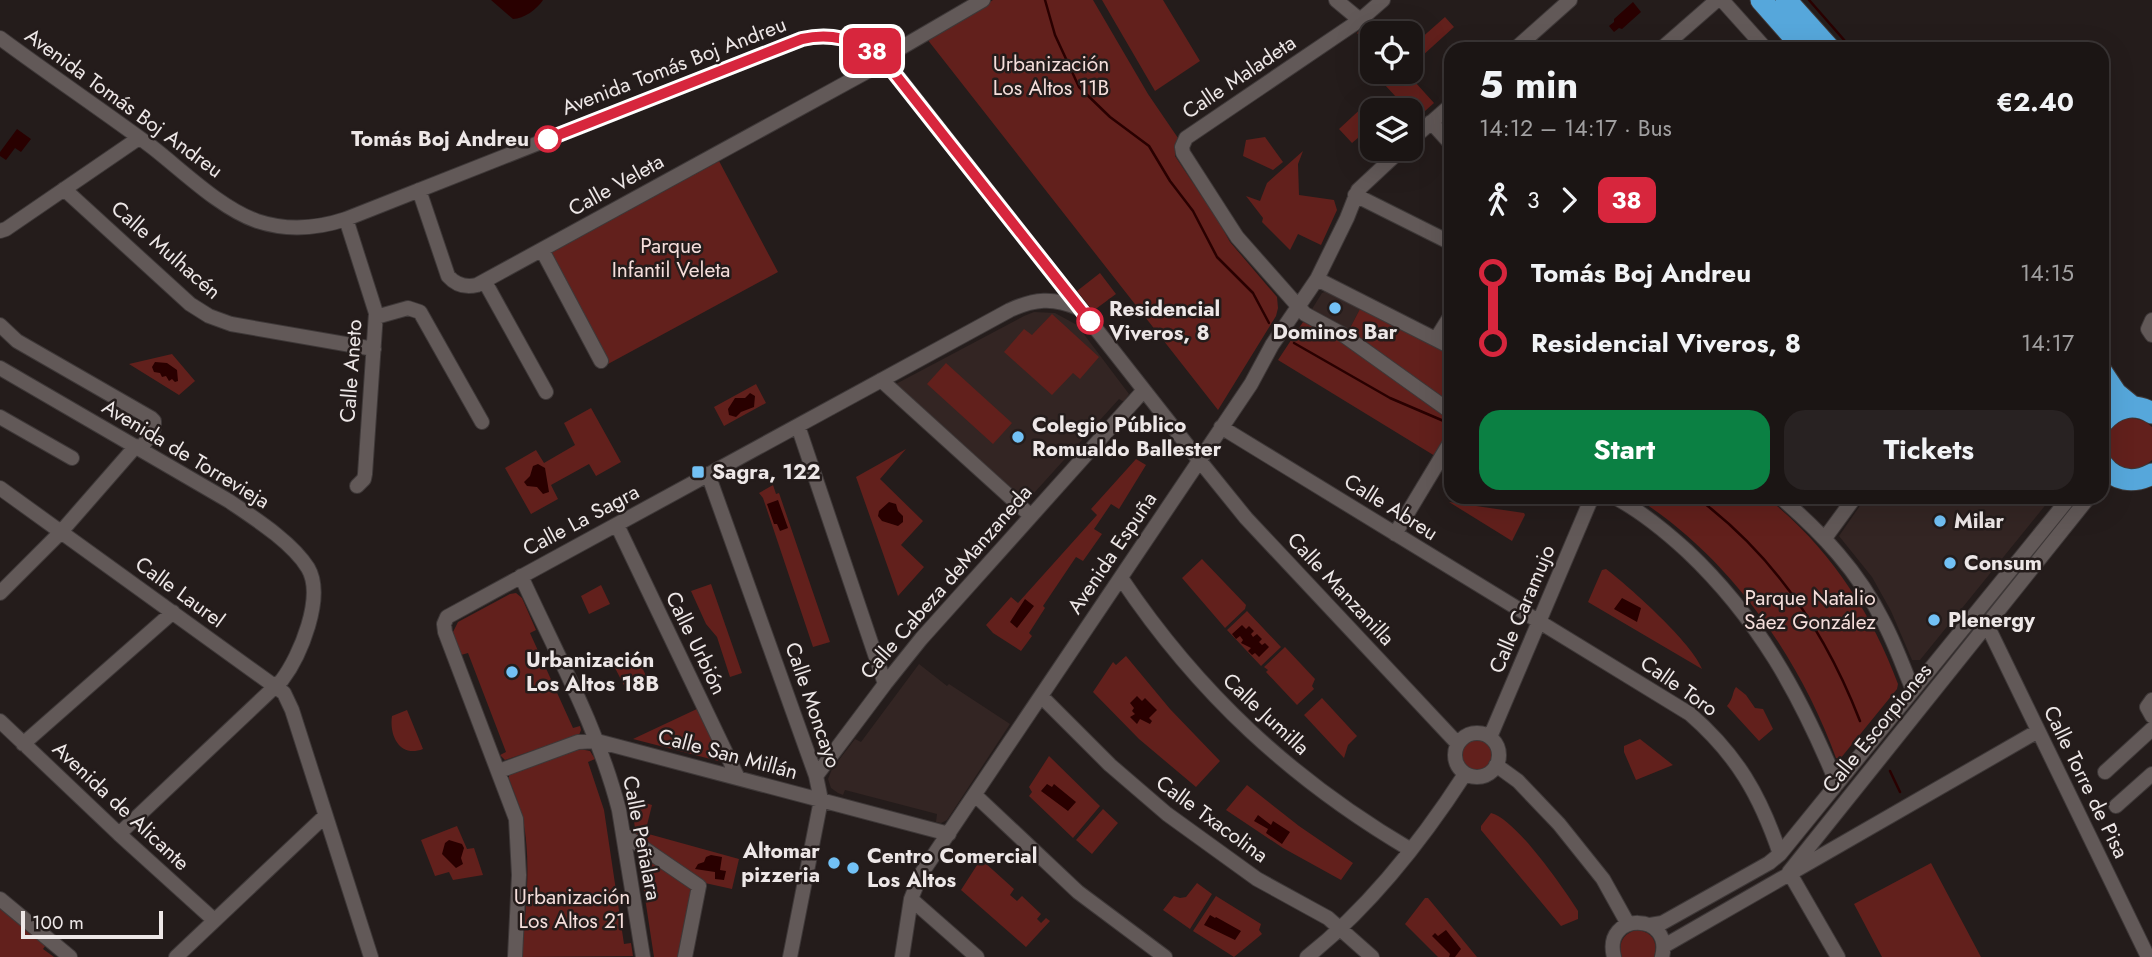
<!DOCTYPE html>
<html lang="en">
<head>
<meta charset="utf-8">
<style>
	:root { --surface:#1b1514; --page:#282222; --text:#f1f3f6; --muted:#a09fa0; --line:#393434; --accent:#0b8043 }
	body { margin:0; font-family:Jost,sans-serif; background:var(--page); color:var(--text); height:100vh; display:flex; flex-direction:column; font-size:26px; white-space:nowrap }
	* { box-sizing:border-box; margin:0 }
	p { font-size:23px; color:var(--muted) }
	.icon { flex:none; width:38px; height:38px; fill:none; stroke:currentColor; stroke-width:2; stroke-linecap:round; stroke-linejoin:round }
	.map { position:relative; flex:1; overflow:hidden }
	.panel { position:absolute; left:1444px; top:42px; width:665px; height:462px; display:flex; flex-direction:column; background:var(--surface); border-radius:21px; box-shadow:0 7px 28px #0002,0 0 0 2px var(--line) }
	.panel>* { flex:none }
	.badge { padding:0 14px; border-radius:10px; font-size:24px; line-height:46px }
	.tools { position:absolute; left:1360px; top:21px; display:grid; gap:14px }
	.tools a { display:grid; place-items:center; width:63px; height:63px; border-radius:14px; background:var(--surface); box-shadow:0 7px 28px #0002,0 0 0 2px var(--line); font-size:35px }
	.scale { position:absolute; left:21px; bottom:18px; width:142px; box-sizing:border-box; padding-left:7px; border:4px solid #ede7e7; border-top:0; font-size:19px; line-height:24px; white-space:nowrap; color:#ede7e7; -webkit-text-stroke:5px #241c1b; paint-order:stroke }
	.map>.badge { position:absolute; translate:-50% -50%; box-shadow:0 0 0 4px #fff }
	.legs { display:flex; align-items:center; gap:10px; height:77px; padding:0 35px; font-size:23px }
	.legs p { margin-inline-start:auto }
	.summary { display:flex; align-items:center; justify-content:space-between; height:119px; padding:0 35px }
	h1 { font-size:38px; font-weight:700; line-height:52px }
	.cta { display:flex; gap:14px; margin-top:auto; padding:14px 35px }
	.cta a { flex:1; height:80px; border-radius:21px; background:var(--accent); color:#fff; font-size:28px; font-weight:700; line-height:80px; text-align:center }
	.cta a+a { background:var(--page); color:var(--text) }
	ul { padding:0 35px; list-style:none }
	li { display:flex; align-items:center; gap:24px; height:70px; font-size:26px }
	li i { display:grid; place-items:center; width:10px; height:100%; margin:0 9px; background:currentColor }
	li i::after { content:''; width:18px; height:18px; margin:-9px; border:5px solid; border-radius:50%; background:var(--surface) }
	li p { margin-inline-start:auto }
	li:first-child i { background:linear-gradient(#0000 50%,currentColor 0) }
	li:last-child i { background:linear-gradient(currentColor 50%,#0000 0) }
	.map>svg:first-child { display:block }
	.built { fill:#332523 }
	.green { fill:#62201c }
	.water { fill:#290000 }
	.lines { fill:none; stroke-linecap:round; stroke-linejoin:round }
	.stream { stroke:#290000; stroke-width:2.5 }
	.minor-casing { stroke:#3e3838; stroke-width:16 }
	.highway-casing { stroke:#3e3838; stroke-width:23 }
	.minor { stroke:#625958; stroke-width:14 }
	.highway { stroke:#56a7db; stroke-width:21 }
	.line-1-casing { stroke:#fff; stroke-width:16 }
	.line-1 { stroke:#d7263d; stroke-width:10 }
	.stop-1-dot { fill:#fff; stroke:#d7263d; stroke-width:3.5 }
	.poi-dot { fill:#72c1f5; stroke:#241c1b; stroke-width:2.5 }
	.labels { text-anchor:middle; stroke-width:5; stroke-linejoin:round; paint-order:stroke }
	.park-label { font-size:21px; fill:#f5dedb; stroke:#241c1b }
	.street-label { font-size:21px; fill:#ede7e7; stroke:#241c1b }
	.stop-label { font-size:21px; font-weight:bold; fill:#ede7e7; stroke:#241c1b; text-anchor:end }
	.poi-label { font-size:21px; font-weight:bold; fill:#ede7e7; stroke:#241c1b; text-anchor:start }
</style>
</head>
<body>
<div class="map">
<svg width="2152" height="957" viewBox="0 0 2152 957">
	<rect width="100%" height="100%" fill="#241c1b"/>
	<!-- built -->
	<path class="built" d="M 1327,291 L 1361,307 L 1349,330 L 1312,309 L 1322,293 Z
		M 1034,312 L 1055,313 L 1077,325 L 1129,394 L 1124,402 L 1119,399 L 1025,503 L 894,385 L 1024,316 Z
		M 1866,497 L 2052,497 L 1920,660 L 1912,660 L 1891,611 L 1872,577 L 1839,536 Z
		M 919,664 L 947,686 L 949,684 L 1010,724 L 947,820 L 941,823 L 936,822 L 937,814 L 845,790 L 843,795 L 838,793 L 831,788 L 828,779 L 832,769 L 855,739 L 861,742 Z"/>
	<!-- green -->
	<path class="green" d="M 993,0 L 1093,0 L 1148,94 L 1178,138 L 1175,146 L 1175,156 L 1219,222 L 1230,242 L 1277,297 L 1278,308 L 1276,316 L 1218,410 L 927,39 Z
		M 1102,0 L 1163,0 L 1200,61 L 1155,91 Z
		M 1445,17 L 1454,27 L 1411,66 L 1410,48 Z
		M 1365,25 L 1372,34 L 1372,70 L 1361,58 L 1365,54 L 1361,44 L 1364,41 L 1357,33 Z
		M 1373,72 L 1406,72 L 1434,103 L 1416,119 L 1410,110 L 1408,110 Z
		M 1366,104 L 1372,110 L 1372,126 L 1352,143 L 1339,129 Z
		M 1265,137 L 1283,162 L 1273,170 L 1243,156 L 1246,140 Z
		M 1303,151 L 1298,164 L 1299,195 L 1334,200 L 1337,210 L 1321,245 L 1298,234 L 1290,250 L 1262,222 L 1263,218 L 1246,196 L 1260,201 L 1267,183 Z
		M 719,161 L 778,272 L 608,364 L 548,254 Z
		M 1100,273 L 1116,294 L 1093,311 L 1077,291 Z
		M 1361,307 L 1451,352 L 1451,403 L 1349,330 Z
		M 1052,314 L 1099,357 L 1080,379 L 1073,373 L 1052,395 L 1004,352 L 1024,329 L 1032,335 Z
		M 1303,322 L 1326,329 L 1451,415 C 1451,432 1444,443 1435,456 L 1278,360 Z
		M 172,354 L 195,381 L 179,395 L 129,364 Z
		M 946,363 L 1012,423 L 993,444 L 927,384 Z
		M 756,384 L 766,403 L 724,426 L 714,407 Z
		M 591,408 L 621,462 L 596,476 L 589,464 L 551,485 L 558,499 L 531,514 L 505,468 L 536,450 L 544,463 L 575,445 L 564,423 Z
		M 2128,417 L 2145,421 L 2152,427 L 2152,460 C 2141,470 2132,471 2118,466 C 2099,450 2104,426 2128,417 Z
		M 906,449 L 880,479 L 923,521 L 901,545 L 924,567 L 898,596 L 856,477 Z
		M 1136,459 L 1146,465 L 1119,509 L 1111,504 L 1094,529 L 1102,534 L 1083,561 L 1076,557 L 1043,606 L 1045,608 L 1029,633 L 1032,636 L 1021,651 L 993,633 L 986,625 L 1011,597 L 1018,603 L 1097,515 L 1091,509 Z
		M 773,485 L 776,494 L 779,493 L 830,642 L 813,647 L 763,498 L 759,493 Z
		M 1635,497 L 1766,497 C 1828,546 1871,611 1898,684 L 1897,689 L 1840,759 L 1836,758 C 1799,656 1728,555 1635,497 Z
		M 1449,502 L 1524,513 L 1525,515 L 1512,541 Z
		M 1202,559 L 1246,605 L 1245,609 L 1225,628 L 1182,578 Z
		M 1606,569 C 1630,587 1693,644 1702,669 L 1588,602 L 1602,570 Z
		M 711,584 L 742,673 L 730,677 L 717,637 L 706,624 L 691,591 Z
		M 601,585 L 610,604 L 589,614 L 581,596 Z
		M 516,593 L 522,598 L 536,630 L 530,633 L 573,728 L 580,726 L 581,730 L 579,735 L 505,760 L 500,755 L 506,752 L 468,653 L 461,655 L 453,632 L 458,622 L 510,594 Z
		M 1247,611 L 1281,647 L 1261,666 L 1227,630 Z
		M 1285,647 L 1315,679 L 1312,686 L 1314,689 L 1297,705 L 1266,672 L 1268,670 L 1264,667 Z
		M 1126,656 L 1170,709 L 1220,761 L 1196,787 L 1139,739 L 1093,692 L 1113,662 L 1116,665 Z
		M 635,657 L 638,659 L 649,682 L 628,693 L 615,668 Z
		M 1736,687 L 1746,695 L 1755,708 L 1763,709 L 1773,729 L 1759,741 L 1727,706 C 1734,698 1732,692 1736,687 Z
		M 1322,698 L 1357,736 L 1348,745 L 1344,758 L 1304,715 Z
		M 699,708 L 726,763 L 633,739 Z
		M 407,710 L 423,749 C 400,758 389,736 392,716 Z
		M 1640,739 L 1673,765 L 1636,780 L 1624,752 L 1624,746 Z
		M1462 755a15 15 0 1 1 30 0a15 15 0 1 1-30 0Z
		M 580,749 L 590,751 L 595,759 L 588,762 L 604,810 L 624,944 L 631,943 L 633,956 L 522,957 C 525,912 532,864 523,820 C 520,806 514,792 509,779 L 509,775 Z
		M 1049,756 L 1100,806 L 1073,838 L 1029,796 L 1032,792 L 1029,787 Z
		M 1247,785 L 1299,826 L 1353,863 L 1341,880 L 1283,848 L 1226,810 Z
		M 631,799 L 652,805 L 645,833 L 739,859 L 732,889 L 705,883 L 636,836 Z
		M 1103,809 L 1118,823 L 1092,854 L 1076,840 Z
		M 1491,813 C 1516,819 1564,889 1578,911 L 1578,919 L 1561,926 L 1481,830 L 1481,826 Z
		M 457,826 L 467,849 L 474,848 L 483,875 L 453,880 L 449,872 L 435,876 L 421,840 Z
		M 638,852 L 693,889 L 679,957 L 654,957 Z
		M 983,861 L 1014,889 L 1010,895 L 1017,901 L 1022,896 L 1041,914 L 1037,919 L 1041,923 L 1046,918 L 1050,921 L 1026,947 L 961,890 L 979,862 Z
		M 1931,863 L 1981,957 L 1882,957 L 1854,904 Z
		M 1197,883 L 1212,894 L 1190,929 L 1163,910 L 1174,896 L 1180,898 L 1186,897 Z
		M 1216,896 L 1261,924 L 1259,930 L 1262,934 L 1234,957 L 1193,931 Z
		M 1425,898 L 1428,898 L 1477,957 L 1438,957 L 1405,924 Z
		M 0,906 L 46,945 L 43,949 L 54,957 L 0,957 Z
		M 1636,930 C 1652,931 1659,942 1654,957 L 1622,957 C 1618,944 1622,934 1636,930 Z"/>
	<!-- water -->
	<path class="water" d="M 491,0 L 543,0 C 537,9 524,19 513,19 Z
		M 1633,2 L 1641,12 L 1622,29 L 1619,28 L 1614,32 L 1609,26 L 1614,22 L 1614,19 Z
		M 17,129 L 31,139 L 21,152 L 15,148 L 6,160 L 0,156 L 0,152 Z
		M 155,362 L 167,363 L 177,370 L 178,381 L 175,382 L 172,379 L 169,381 L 166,376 L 162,377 L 160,373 L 154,372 L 152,367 Z
		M 750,393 L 755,396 L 754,407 L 741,412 L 736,417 L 729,415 L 728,409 L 735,398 L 745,398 Z
		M 538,464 L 545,468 L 549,492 L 543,494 L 537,487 L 527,486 L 524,482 L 530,476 L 533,466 Z
		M 778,500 L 788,528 L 780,531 L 777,524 L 774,524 L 767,504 Z
		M 889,502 L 896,504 L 898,511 L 903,516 L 903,522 L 898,526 L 882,521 L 878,516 L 879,511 Z
		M 1622,598 L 1641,608 L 1637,622 L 1614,609 Z
		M 1025,599 L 1034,606 L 1017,628 L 1010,622 Z
		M 1242,625 L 1246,629 L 1249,626 L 1254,631 L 1251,634 L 1253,637 L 1257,634 L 1262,639 L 1259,642 L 1262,645 L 1265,643 L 1269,647 L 1259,657 L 1255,653 L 1252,655 L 1248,651 L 1251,648 L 1241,643 L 1243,640 L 1240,636 L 1236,639 L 1232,634 Z
		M 1137,696 L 1142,701 L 1145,698 L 1157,710 L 1149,718 L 1152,721 L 1150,724 L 1140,719 L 1137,724 L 1130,717 L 1135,714 L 1132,711 L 1134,708 L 1130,703 Z
		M 1047,784 L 1052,787 L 1054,784 L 1076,802 L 1068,811 L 1041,791 Z
		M 1258,815 L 1271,825 L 1273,821 L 1290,832 L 1282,844 L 1266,833 L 1268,829 L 1254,821 Z
		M 449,840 L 462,844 L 464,848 L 461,858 L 463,864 L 456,868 L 442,854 L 445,843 Z
		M 711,855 L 722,857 L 720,870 L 726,871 L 724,880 L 715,879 L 715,872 L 695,869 L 698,864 L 704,862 L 706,857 Z
		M 1210,915 L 1215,918 L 1216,917 L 1241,931 L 1235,940 L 1204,925 Z
		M 1446,930 L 1461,949 L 1455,957 L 1449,957 L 1450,954 L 1432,936 L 1435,933 L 1438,936 Z"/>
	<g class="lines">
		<!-- stream -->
		<path class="stream" d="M 1045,0 L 1055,35 L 1079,87 L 1110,117 L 1149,146 L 1170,181 L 1193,211 L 1217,257 L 1253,293 L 1269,323
			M 1809,0 L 1852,49
			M 1294,343 L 1390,398 L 1446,422
			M 1696,497 C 1773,554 1826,633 1860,721
			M 1890,771 L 1900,792"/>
		<defs>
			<path id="minor" d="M 1336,0 L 1360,20
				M 1383,0 L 1360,20 L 1186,138 L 1182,147 L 1183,153 L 1237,237 L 1305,314 L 1342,334 L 1451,412
				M 1722,0 L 1766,49
				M 0,38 C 50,75 102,110 152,147 C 183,171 220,208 257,221 C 287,231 316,229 346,219 L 802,39 C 843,29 874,48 899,78 L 1195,455 L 1246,518 L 1457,743
				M 1515,49 L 1570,0
				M 1661,49 L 1717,0
				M 1431,122 L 1451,144
				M 1410,141 L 1451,105
				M 64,189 L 190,304 L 209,316 L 231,324 L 374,349
				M 419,190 L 448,276 C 456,285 465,288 477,285 L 868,71 L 892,53 L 983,0
				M 1355,195 L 1451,243
				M 346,219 L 376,313 L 365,474 L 364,479 L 357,486
				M 0,231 L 6,229 L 139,138
				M 542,250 L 601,361
				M 1317,279 L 1451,347
				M 485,282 L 546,392
				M 376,317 L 408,308 L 420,312 L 482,422
				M 2152,320 L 2148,329 L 2152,335
				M 0,325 L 17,341 L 151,418 L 154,421 L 154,428 L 141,449
				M 1436,339 L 1451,315
				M 0,368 L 229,501 C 254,518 292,542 308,568 C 325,597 300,656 282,680 L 119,834
				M 881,380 L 1031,516
				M 0,417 L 72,458
				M 798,426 L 885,684
				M 1221,427 L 1690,714 C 1737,755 1760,795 1780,854
				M 708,474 L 816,776 L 821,800 L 790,957
				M 0,488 L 284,693 L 292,710 L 371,957
				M 1614,497 C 1641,511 1664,530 1687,551 C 1758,618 1800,694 1837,784
				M 1780,497 C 1822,533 1858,571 1883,621 C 1895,643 1903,667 1913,690
				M 617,525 L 738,778
				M 1395,534 L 1451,441
				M 1825,538 L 1855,497
				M 521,576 C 556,653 598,728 619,810 L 643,957
				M 1121,578 C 1198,693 1292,780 1411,850
				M 0,593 L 60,533 L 136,446
				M 1987,625 L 2148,957
				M 1041,696 L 1110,765 L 1167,814 L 1257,879 L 1328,918 L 1372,957
				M 2152,700 L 2147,707 L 2152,716
				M 0,721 L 119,834 L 214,920
				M1455 755a22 22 0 1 1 44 0a22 22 0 1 1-44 0Z
				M 1490,737 L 1592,497
				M 23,744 L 173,612
				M 1496,765 L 1518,781 L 1559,824 L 1603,879 L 1628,924
				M 499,771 L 578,742 L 597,741 L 949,834
				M 2105,772 L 2152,729
				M 816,776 L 885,684 L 921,639 L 1144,390
				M 975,795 L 1078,892 L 1165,957
				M 2116,806 L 2152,774
				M 623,834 L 699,886 L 685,957
				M 1789,872 L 2089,497
				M 1789,872 L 1838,957
				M 0,899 L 70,957
				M 911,899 L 977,957
				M 1650,925 L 1662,923 L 1769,863 L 1780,854 L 2070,497
				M 1664,946 L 2038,731
				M 176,957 L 325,816
				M 515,957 L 519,875 L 516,819 L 445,632 L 444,624 L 447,617 L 1010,310 C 1034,299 1053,297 1078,308
				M 902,957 L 911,899 L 921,874 L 1251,384 L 1272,345 L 1317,279 L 1347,218 L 1358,190 L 1402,149
				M 1307,957 C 1370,907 1421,842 1465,774
				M 1614,957 C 1602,911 1674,912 1662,957"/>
			<path id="highway" d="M 1761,0 L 1804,49
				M 1786,0 L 1830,49
				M 2102,372 L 2116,393 L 2133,407
				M 2102,423 C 2115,407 2134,402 2152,413
				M 2102,464 C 2115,481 2133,484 2152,474"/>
		</defs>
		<!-- minor casing -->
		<use href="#minor" class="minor-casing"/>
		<!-- highway casing -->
		<use href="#highway" class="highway-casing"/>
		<!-- minor -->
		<use href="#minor" class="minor"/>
		<!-- highway -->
		<use href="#highway" class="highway"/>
	</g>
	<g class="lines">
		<defs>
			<path id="line-1" d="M 548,139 L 802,39 C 838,31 867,43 891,69 L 1090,321"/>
		</defs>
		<!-- line-1 casing -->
		<use href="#line-1" class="line-1-casing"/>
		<!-- line-1 -->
		<use href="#line-1" class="line-1"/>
	</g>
	<!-- markers -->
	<g class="stop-1-dot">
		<circle cx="548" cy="139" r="12"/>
		<circle cx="1090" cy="321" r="12"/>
	</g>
	<g class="poi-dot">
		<circle cx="1335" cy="308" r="7"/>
		<circle cx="1018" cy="437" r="7"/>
		<rect x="691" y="465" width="14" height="14" rx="3.5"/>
		<circle cx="1940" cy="521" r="7"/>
		<circle cx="1950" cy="563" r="7"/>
		<circle cx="1934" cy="620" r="7"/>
		<circle cx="512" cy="672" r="7"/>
		<circle cx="834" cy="863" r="7"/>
		<circle cx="853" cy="868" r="7"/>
	</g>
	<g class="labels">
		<!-- park labels -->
		<g class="park-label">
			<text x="1051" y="71">Urbanización<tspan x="1051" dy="24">Los Altos 11B</tspan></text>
			<text x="671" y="253">Parque<tspan x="671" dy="24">Infantil Veleta</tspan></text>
			<text x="1810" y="605">Parque Natalio<tspan x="1810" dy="24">Sáez González</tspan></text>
			<text x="572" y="904">Urbanización<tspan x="572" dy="24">Los Altos 21</tspan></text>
		</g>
		<!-- street labels -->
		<g class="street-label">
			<text transform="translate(674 66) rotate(-21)" y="7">Avenida Tomás Boj Andreu</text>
			<text transform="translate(1239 77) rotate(-34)" y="7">Calle Maladeta</text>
			<text transform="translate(124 103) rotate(36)" y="7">Avenida Tomás Boj Andreu</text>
			<text transform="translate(616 185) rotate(-29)" y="7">Calle Veleta</text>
			<text transform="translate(166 250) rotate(41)" y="7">Calle Mulhacén</text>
			<text transform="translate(351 371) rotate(-86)" y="7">Calle Aneto</text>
			<text transform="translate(186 454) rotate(31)" y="7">Avenida de Torrevieja</text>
			<text transform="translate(1391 507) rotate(32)" y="7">Calle Abreu</text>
			<text transform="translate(581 520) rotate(-28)" y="7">Calle La Sagra</text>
			<text transform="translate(1112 553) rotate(-56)" y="7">Avenida Espuña</text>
			<text transform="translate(946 582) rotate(-49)" y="7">Calle Cabeza deManzaneda</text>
			<text transform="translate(1341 589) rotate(47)" y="7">Calle Manzanilla</text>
			<text transform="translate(180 592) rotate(36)" y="7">Calle Laurel</text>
			<text transform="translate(1522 609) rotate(-67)" y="7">Calle Caramujo</text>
			<text transform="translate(696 643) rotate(64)" y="7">Calle Urbión</text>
			<text transform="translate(1679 686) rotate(35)" y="7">Calle Toro</text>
			<text transform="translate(813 705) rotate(71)" y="7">Calle Moncayo</text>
			<text transform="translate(1266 714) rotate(43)" y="7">Calle Jumilla</text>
			<text transform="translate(1877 728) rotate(-51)" y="7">Calle Escorpiones</text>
			<text transform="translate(728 754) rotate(15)" y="7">Calle San Millán</text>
			<text transform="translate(2086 782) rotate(64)" y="7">Calle Torre de Pisa</text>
			<text transform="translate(121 806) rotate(43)" y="7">Avenida de Alicante</text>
			<text transform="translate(1212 819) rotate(36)" y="7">Calle Txacolina</text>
			<text transform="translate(642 838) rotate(79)" y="7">Calle Peñalara</text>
		</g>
		<!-- stop labels -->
		<g class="stop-label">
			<text x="529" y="146">Tomás Boj Andreu</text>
			<text x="1109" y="316" text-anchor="start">Residencial<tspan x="1109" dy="24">Viveros, 8</tspan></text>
		</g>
		<!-- poi labels -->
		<g class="poi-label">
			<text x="1335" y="339" text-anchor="middle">Dominos Bar</text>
			<text x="1032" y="432">Colegio Público<tspan x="1032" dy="24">Romualdo Ballester</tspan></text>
			<text x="712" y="479">Sagra, 122</text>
			<text x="1954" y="528">Milar</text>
			<text x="1964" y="570">Consum</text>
			<text x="1948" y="627">Plenergy</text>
			<text x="526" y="667">Urbanización<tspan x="526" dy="24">Los Altos 18B</tspan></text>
			<text x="820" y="858" text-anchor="end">Altomar<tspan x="820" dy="24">pizzeria</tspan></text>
			<text x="867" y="863">Centro Comercial<tspan x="867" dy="24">Los Altos</tspan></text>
		</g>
	</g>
</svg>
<div class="tools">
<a><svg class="icon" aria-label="locate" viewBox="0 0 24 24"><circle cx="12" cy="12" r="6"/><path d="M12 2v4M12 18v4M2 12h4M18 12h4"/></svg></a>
<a><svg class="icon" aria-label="layers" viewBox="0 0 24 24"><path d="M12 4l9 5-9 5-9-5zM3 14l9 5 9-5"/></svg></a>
</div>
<div class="scale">100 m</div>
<b class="badge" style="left:872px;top:51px;background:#d7263d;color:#fff">38</b>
<section class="panel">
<div class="summary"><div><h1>5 min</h1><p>14:12 – 14:17 · Bus</p></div><b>€2.40</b></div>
<div class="legs"><svg class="icon" aria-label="walk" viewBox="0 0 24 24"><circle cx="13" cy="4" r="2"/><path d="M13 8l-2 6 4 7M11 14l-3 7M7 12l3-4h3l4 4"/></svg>3<svg class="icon" aria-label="forward" viewBox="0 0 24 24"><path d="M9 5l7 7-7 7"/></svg><b class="badge" style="background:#d7263d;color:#fff">38</b></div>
<ul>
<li><i style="color:#d7263d"></i><b>Tomás Boj Andreu</b><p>14:15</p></li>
<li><i style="color:#d7263d"></i><b>Residencial Viveros, 8</b><p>14:17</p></li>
</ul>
<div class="cta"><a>Start</a><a>Tickets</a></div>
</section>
</div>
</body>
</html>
